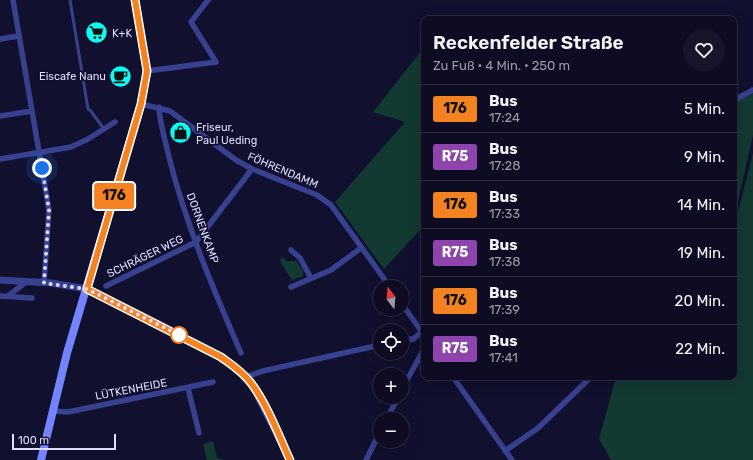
<!DOCTYPE html>
<html lang="de">
<head>
<meta charset="utf-8">
<style>
	:root { --surface:#0d0c22; --page:#16152a; --text:#f1f3f6; --muted:#9a9ba5; --line:#2d2c40 }
	body { margin:0; font-family:Rubik,sans-serif; background:var(--page); color:var(--text); height:100vh; display:flex; flex-direction:column; font-size:15px; white-space:nowrap }
	* { box-sizing:border-box; margin:0 }
	p { font-size:13px; color:var(--muted) }
	.icon { flex:none; width:22px; height:22px; fill:none; stroke:currentColor; stroke-width:2; stroke-linecap:round; stroke-linejoin:round }
	.map { position:relative; flex:1; overflow:hidden }
	.side { position:absolute; left:421px; top:16px; width:316px; height:364px; display:flex; flex-direction:column; background:var(--surface); border-radius:8px; box-shadow:0 4px 16px #0002,0 0 0 1px var(--line) }
	.side>* { flex:none }
	.badge { padding:0 8px; border-radius:3px; font-size:14px; line-height:26px }
	.needle { width:26px; rotate:344deg }
	.fabs { position:absolute; left:373px; top:280px; display:grid; gap:8px }
	.fabs a { display:grid; place-items:center; width:36px; height:36px; border-radius:50%; background:var(--surface); box-shadow:0 4px 16px #0002,0 0 0 1px var(--line); font-size:20px }
	.scale { position:absolute; left:12px; bottom:10px; width:104px; box-sizing:border-box; padding-left:4px; border:2px solid #dddeff; border-top:0; font-size:11px; line-height:14px; white-space:nowrap; color:#dddeff; -webkit-text-stroke:3px #11102e; paint-order:stroke }
	.you { position:absolute; width:20px; height:20px; margin:-10px; border:3px solid #fff; border-radius:50%; background:#1a73e8; box-shadow:0 0 0 6px #1a73e833 }
	.map>.badge { position:absolute; translate:-50% -50%; box-shadow:0 0 0 2px #fff }
	.round { display:grid; place-items:center; flex:none; width:42px; height:42px; border-radius:21px; background:var(--page) }
	.summary { display:flex; align-items:center; justify-content:space-between; height:68px; padding:0 12px }
	h1 { font-size:19px; font-weight:600; line-height:30px }
	ul { padding:0; list-style:none }
	li { display:flex; align-items:center; gap:12px; height:48px; padding:0 12px; border-top:1px solid var(--line) }
	li div { flex:1 }
	li b { display:block; font-size:15px }
	li em { font-style:normal }
	li .badge { min-width:44px; font-weight:700; text-align:center }
	.map>svg:first-child { display:block }
	.green { fill:#123932 }
	.lines { fill:none; stroke-linecap:round; stroke-linejoin:round }
	.service { stroke:#384190; stroke-width:3 }
	.minor { stroke:#384190; stroke-width:5.5 }
	.tertiary { stroke:#384190; stroke-width:7 }
	.secondary { stroke:#7484ff; stroke-width:8 }
	.line-casing { stroke:#fff; stroke-width:9 }
	.line { stroke:#f58220; stroke-width:6 }
	.walk { stroke:#dddeff; stroke-width:4; stroke-dasharray:0 7.2 }
	.stop-dot { fill:#fff; stroke:#f58220; stroke-width:2 }
	.labels { text-anchor:middle; stroke-width:3.5; stroke-linejoin:round; paint-order:stroke }
	.poi-label { font-size:11px; fill:#dddeff; stroke:#11102e; text-anchor:start }
	.street-label { font-size:11px; fill:#dddeff; stroke:#11102e }
</style>
</head>
<body>
<div class="map">
<svg width="753" height="460" viewBox="0 0 753 460">
	<rect width="100%" height="100%" fill="#11102e"/>
	<!-- green -->
	<path class="green" d="M 422,50 L 424,52 L 424,226 L 384,269 L 335,202 L 405,122 L 373,112 Z
		M 753,93 L 753,135 L 734,218 L 734,101 Z
		M 753,153 L 753,460 L 611,460 L 599,439 L 616,377 L 734,377 L 734,228 Z
		M 282,256 L 286,261 L 296,261 L 303,271 L 303,276 L 292,280 L 280,261 Z
		M 213,441 L 217,458 L 224,460 L 207,460 L 203,444 Z"/>
	<g class="lines">
		<!-- service -->
		<path class="service" d="M 70,0 L 88,109 L 90,110 L 104,129"/>
		<!-- minor -->
		<path class="minor" d="M 13,0 L 49,210 L 44,283
			M 0,39 L 19,36
			M 147,71 L 216,62 L 191,22 L 208,0
			M 734,100 L 753,90
			M 141,104 L 170,111 L 236,160 L 252,169 L 317,195 L 331,205 L 390,287
			M 159,107 C 160,125 166,143 170,161 C 187,227 214,291 241,353
			M 0,116 L 32,111
			M 0,159 L 71,147 L 88,139 L 115,122
			M 291,250 L 300,258 L 311,278
			M 106,286 L 196,242 L 252,169
			M 291,287 L 331,270 L 361,248
			M 0,296 L 32,298
			M 8,296 L 26,282
			M 402,304 L 424,335
			M 402,340 L 413,339 L 422,332
			M 245,377 L 263,371 L 380,345
			M 453,377 L 512,460
			M 188,388 L 199,433
			M 402,389 L 424,349
			M 52,411 L 68,412 L 213,382
			M 387,419 L 398,397
			M 505,451 L 538,428 L 591,377
			M 366,460 L 380,432"/>
		<!-- tertiary -->
		<path class="tertiary" d="M 0,280 L 51,283 L 87,289 L 221,357 L 236,368 L 251,383 L 290,460"/>
		<!-- secondary -->
		<path class="secondary" d="M 41,460 L 67,353 L 141,104 L 147,71 L 135,0"/>
	</g>
	<g class="lines">
		<defs>
			<path id="line" d="M 135,0 L 147,71 L 141,104 L 87,289 L 221,357 C 232,365 243,372 251,383 C 267,404 279,436 290,460"/>
		</defs>
		<!-- line casing -->
		<use href="#line" class="line-casing"/>
		<!-- line -->
		<use href="#line" class="line"/>
		<!-- walk -->
		<path class="walk" d="M 42,168 L 49,210 L 44,283 L 87,289 L 179,335"/>
	</g>
	<!-- icons -->
	<defs>
		<symbol id="supermarket-disc" viewBox="-11 -11 22 22"><circle r="9.5" fill="#09fff6" stroke="#11102e"/><path d="M-6-5.5h2.5l.6 2H6L4.5 2H-2.5L-4.4-4H-6ZM-1.5 3.2a1.3 1.3 0 1 0 .1 0ZM3 3.2a1.3 1.3 0 1 0 .1 0Z" fill="#111"/></symbol>
		<symbol id="cafe-disc" viewBox="-11 -11 22 22"><circle r="9.5" fill="#09fff6" stroke="#11102e"/><path d="M-5.5-4.5H6V0H3Q3 3.5 0 3.5H-2.5Q-5.5 3.5-5.5 0ZM3-3.2v2h1.7v-2ZM-6 4.5H4V6H-6Z" fill="#111"/></symbol>
		<symbol id="shop-disc" viewBox="-11 -11 22 22"><circle r="9.5" fill="#09fff6" stroke="#11102e"/><path d="M-5-2.5h2.3a2.7 3.5 0 0 1 5.4 0H5L5.5 6h-11ZM-1.5-2.5h3a1.5 2.3 0 0 0-3 0Z" fill="#111"/></symbol>
	</defs>
	<g fill-rule="evenodd">
		<use href="#supermarket-disc" x="84" y="20" width="25" height="25"/>
		<use href="#cafe-disc" x="108" y="64" width="25" height="25"/>
		<use href="#shop-disc" x="168" y="120" width="25" height="25"/>
	</g>
	<!-- markers -->
	<circle class="stop-dot" cx="179" cy="335" r="8"/>
	<g class="labels">
		<!-- poi labels -->
		<g class="poi-label">
			<text x="112" y="37">K+K</text>
			<text x="106" y="80" text-anchor="end">Eiscafe Nanu</text>
			<text x="196" y="131">Friseur,<tspan x="196" dy="13">Paul Ueding</tspan></text>
		</g>
		<!-- street labels -->
		<g class="street-label">
			<text transform="translate(283 170) rotate(23)" y="4">FÖHRENDAMM</text>
			<text transform="translate(203 228) rotate(70)" y="4">DORNENKAMP</text>
			<text transform="translate(145 256) rotate(-26)" y="4">SCHRÄGER WEG</text>
			<text transform="translate(131 389) rotate(-11)" y="4">LÜTKENHEIDE</text>
		</g>
	</g>
</svg>
<div class="fabs">
<a><svg class="needle" viewBox="-14 -14 28 28"><path d="M0-13l5 13h-10z" fill="#e53935"/><path d="M0 13l5-13h-10z" fill="#9a9ba5"/></svg></a>
<a><svg class="icon" aria-label="locate" viewBox="0 0 24 24"><circle cx="12" cy="12" r="6"/><path d="M12 2v4M12 18v4M2 12h4M18 12h4"/></svg></a>
<a>+</a>
<a>−</a>
</div>
<div class="scale">100 m</div>
<div class="you" style="left:42px;top:168px"></div>
<b class="badge" style="left:114px;top:196px;background:#f58220;color:#111">176</b>
<section class="side">
<div class="summary"><div><h1>Reckenfelder Straße</h1><p>Zu Fuß · 4 Min. · 250 m</p></div><a class="round"><svg class="icon" aria-label="heart" viewBox="0 0 24 24"><path d="M12 20l-8-8c-3-5 5-10 8-4 3-6 11-1 8 4z"/></svg></a></div>
<ul>
<li><span class="badge" style="background:#f58220;color:#111">176</span><div><b>Bus</b><p>17:24</p></div><em>5 Min.</em></li>
<li><span class="badge" style="background:#8e44ad;color:#fff">R75</span><div><b>Bus</b><p>17:28</p></div><em>9 Min.</em></li>
<li><span class="badge" style="background:#f58220;color:#111">176</span><div><b>Bus</b><p>17:33</p></div><em>14 Min.</em></li>
<li><span class="badge" style="background:#8e44ad;color:#fff">R75</span><div><b>Bus</b><p>17:38</p></div><em>19 Min.</em></li>
<li><span class="badge" style="background:#f58220;color:#111">176</span><div><b>Bus</b><p>17:39</p></div><em>20 Min.</em></li>
<li><span class="badge" style="background:#8e44ad;color:#fff">R75</span><div><b>Bus</b><p>17:41</p></div><em>22 Min.</em></li>
</ul>
</section>
</div>
</body>
</html>
